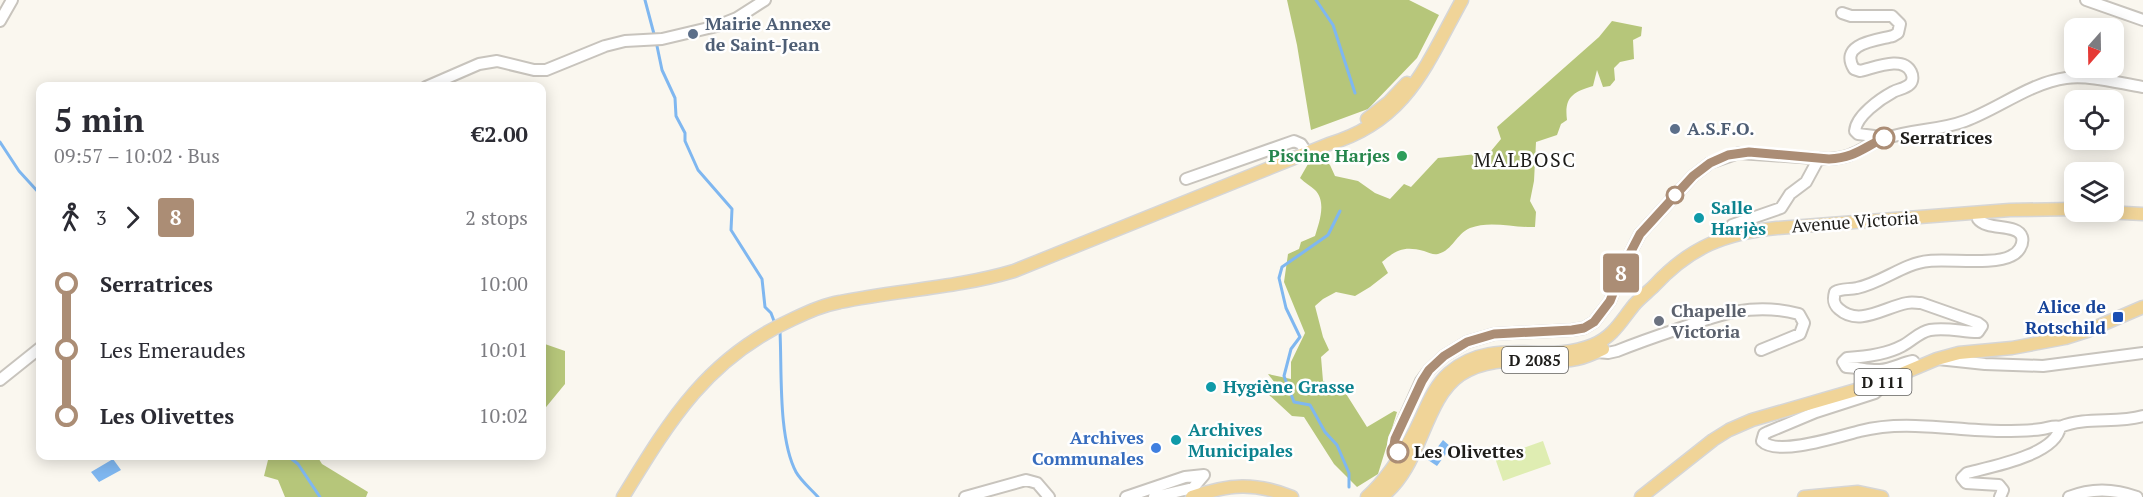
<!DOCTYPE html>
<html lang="en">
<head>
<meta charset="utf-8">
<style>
	:root { --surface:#fff; --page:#f2f2f3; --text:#2b2b33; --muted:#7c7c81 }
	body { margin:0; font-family:"PT Serif",serif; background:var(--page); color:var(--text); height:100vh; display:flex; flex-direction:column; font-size:22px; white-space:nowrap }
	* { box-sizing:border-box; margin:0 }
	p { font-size:20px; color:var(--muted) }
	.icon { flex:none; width:33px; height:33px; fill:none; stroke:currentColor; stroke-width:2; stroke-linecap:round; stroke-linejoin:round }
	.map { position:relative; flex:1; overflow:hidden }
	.panel { position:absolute; left:36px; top:82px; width:510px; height:378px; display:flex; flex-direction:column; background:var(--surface); border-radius:12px; box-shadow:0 3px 15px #0003 }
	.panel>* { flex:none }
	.badge { padding:0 12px; border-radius:4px; font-size:21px; line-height:39px }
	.needle { width:39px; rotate:200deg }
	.tools { position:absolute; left:2064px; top:18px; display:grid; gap:12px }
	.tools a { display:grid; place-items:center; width:60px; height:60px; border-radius:12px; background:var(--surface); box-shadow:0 3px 15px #0003; font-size:30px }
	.map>.badge { position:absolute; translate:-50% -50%; box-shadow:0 0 0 3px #fff }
	.legs { display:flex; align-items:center; gap:9px; height:66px; padding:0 18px; font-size:20px }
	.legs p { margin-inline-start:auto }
	.summary { display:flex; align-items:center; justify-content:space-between; height:102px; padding:0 18px }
	h1 { font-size:33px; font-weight:800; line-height:45px }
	ul { padding:0 18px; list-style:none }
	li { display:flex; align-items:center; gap:21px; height:66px; font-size:22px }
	li i { display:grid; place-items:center; width:9px; height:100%; margin:0 8px; background:currentColor }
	li i::after { content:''; width:15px; height:15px; margin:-8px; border:4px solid; border-radius:50%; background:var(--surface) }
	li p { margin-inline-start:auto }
	li:first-child i { background:linear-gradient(#0000 50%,currentColor 0) }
	li:last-child i { background:linear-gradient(currentColor 50%,#0000 0) }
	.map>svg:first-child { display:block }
	.green { fill:#dfedb2 }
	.forest { fill:#b6c67a }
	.water { fill:#7fb7f0 }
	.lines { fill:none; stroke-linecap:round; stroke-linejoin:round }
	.stream { stroke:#7fb7f0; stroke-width:3 }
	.minor-casing { stroke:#c8c4bd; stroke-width:14 }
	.major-casing { stroke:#d6d6d6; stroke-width:15 }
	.minor { stroke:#fff; stroke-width:10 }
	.major { stroke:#f0d498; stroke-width:12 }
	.line-1-casing { stroke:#fff; stroke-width:14 }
	.line-1 { stroke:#ab8d75; stroke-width:9 }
	.service-dot { fill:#5c6f8a; stroke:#fff; stroke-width:2 }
	.stop-1-dot { fill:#fff; stroke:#ab8d75; stroke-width:3 }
	.leisure-dot { fill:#2e9e5b; stroke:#fff; stroke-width:2 }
	.culture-dot { fill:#0f9aa8; stroke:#fff; stroke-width:2 }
	.transit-dot { fill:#1a4fb4; stroke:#fff; stroke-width:2 }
	.worship-dot { fill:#6b7280; stroke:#fff; stroke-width:2 }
	.shop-dot { fill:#3f7fe0; stroke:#fff; stroke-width:2 }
	.labels { text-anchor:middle; stroke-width:5; stroke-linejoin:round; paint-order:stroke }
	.shield { fill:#fff; stroke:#62615f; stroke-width:1.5 }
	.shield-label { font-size:16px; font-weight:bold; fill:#1e1d1a }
	.service-label { font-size:18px; font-weight:bold; fill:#4e5e75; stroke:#fff; text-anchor:start }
	.stop-label { font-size:18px; font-weight:bold; fill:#1e1d1a; stroke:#fff; text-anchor:start }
	.leisure-label { font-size:18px; font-weight:bold; fill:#27864d; stroke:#fff; text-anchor:end }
	.culture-label { font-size:18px; font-weight:bold; fill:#0d838f; stroke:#fff; text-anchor:start }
	.street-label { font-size:18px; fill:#1e1d1a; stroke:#fff }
	.transit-label { font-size:18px; font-weight:bold; fill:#164399; stroke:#fff; text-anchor:end }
	.worship-label { font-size:18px; font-weight:bold; fill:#5b616d; stroke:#fff; text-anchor:start }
	.shop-label { font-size:18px; font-weight:bold; fill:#366cbe; stroke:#fff; text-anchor:end }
	.neighbourhood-label { font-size:20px; letter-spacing:1.5px; fill:#1e1d1a; stroke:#fff }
</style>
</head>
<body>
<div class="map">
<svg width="2143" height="497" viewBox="0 0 2143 497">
	<rect width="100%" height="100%" fill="#faf7ef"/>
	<!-- green -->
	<path class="green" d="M 1543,441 L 1551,464 L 1503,481 L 1495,458 Z"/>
	<!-- forest -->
	<path class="forest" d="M 1287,0 L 1409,0 L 1439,15 L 1417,58 L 1368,109 L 1311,130 L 1297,45 Z
		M 1612,21 L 1642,27 L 1641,36 L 1633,40 L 1634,59 L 1620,62 L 1614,68 L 1615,80 L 1610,86 L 1603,87 L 1597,70 L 1593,86 C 1573,92 1564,97 1567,120 L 1561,124 L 1557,135 L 1536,142 L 1534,181 L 1530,201 L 1536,212 L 1535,227 C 1515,228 1490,220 1470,228 C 1456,234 1453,250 1438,254 C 1433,255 1430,253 1424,251 C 1405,246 1397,249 1382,262 L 1388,273 L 1370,287 L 1355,296 L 1336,292 L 1323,299 L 1315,306 L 1323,337 L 1329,350 L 1321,357 L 1323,381 L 1343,389 L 1367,427 L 1394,411 L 1397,412 L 1378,474 L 1357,487 L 1334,464 L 1304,417 L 1292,416 L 1268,394 L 1275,383 L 1268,374 L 1291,379 L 1291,362 L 1305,333 L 1284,282 L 1288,254 L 1299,249 L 1301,242 L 1315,236 C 1319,223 1327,202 1315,190 C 1311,186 1305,183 1300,178 L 1308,164 L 1320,156 L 1330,165 L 1335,176 L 1358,181 L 1375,193 L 1390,199 L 1404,184 L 1411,187 L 1438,158 L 1477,154 L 1486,157 L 1501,139 L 1497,127 L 1599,37 Z
		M 542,343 L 565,351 L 565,384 L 542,412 Z
		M 265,456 L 317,456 L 322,464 L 368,492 L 366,497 L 285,497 L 278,480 L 264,476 L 268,460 Z"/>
	<!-- water -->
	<path class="water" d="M 1443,440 L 1451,447 L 1437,466 L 1428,460 Z
		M 113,459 L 121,470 L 99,482 L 91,472 Z"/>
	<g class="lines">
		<!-- stream -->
		<path class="stream" d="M 645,0 L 654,34
			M 1316,0 L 1333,25 L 1355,93
			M 657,46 L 662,70 L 675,98 L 676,116 L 685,133 L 685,141 L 698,170 L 732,209 L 731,230 L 762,279 L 765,307 L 771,313 L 774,321
			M 0,142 L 19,171 L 40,194
			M 1340,211 L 1328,235 L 1282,267 L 1279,278 L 1286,308 L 1300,337 L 1291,349 L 1284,376 L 1294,402 L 1310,405 L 1325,432 L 1337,445 L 1349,473 L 1349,487
			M 780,332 C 782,371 778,438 796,472 C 801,481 811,489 818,497
			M 288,456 L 298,464 L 320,497"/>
		<defs>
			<path id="minor" d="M 2086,0 L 2143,20
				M 1842,13 L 1851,16 L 1892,16 L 1900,24 L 1898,33 L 1893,36 C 1879,40 1838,43 1854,69 L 1860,71 C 1874,68 1903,55 1911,72 C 1913,76 1913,81 1910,84 C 1905,89 1898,89 1893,92 C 1880,99 1856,116 1855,131 L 1858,134 L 1874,136 L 1878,141
				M 0,21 L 12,0
				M 426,87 L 479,64 L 497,61 L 534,70 L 546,70 L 605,46 L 625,41 L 662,39 L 717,26 L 737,18 L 765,0
				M 1186,179 L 1294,141 L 1301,144 L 1307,153
				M 1722,238 L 1732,225 L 1781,208 L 1790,194 L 1806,182 L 1819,158
				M 1597,352 L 1608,353 L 1617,351 C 1637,343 1657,336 1678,329 C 1720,314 1754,302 1799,314 L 1804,323 L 1800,334 L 1761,350
				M 1938,359 L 1985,364 L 2043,366 L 2143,353
				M 1918,367 L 1913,361 C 1902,363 1892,369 1880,370 C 1869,371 1858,367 1846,367 L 1843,362 L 1847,358 C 1865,357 1885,355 1902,346 C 1912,341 1919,332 1930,330 C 1947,327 1962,332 1978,332 L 1982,326 L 1978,323 L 1921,303 C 1916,303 1912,302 1907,303 C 1885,307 1859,327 1839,309 C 1833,304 1833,299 1835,292 C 1842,288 1849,290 1857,288 C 1882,283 1904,263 1929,261 C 1950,259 1995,265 2011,256 C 2018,253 2024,245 2022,237 C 2018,223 1987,231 1978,219 L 1977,213
				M 0,380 L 40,348
				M 1880,383 L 1879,389 L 1875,393 L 1816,412 L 1768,432 L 1764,434 L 1762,441 C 1777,457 1840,436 1860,431 C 1906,419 1954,431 2001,431 C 2015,431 2029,431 2042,429 C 2049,428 2054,425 2060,427 C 2056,455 1990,467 1967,473 L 1962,478 L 1966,483 L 1999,485 L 2003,490 L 2000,497
				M 2060,427 C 2087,416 2116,424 2143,416
				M 1401,454 L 1394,445 L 1395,439 L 1421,381 L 1429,370 L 1444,356 L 1467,342 L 1494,334 L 1572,330 L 1584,328 L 1594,322 L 1610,301 L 1624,265 L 1640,234 L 1693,176 L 1710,163 L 1739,153 L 1829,159 C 1857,157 1861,147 1884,139 C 1910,129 1939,131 1965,121 C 1998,109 2030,83 2066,78 C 2091,75 2118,83 2143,87
				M 965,497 L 1026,480 L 1037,483 L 1049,497
				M 1126,497 L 1185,477 L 1204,475 L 1193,488 L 1154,497
				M 2069,497 C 2091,488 2115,489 2137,497"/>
			<path id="major" d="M 1367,119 L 1389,102 L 1407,83
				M 2105,212 L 2143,214
				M 623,497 C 670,420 707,358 793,319 C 808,312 823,305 840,302 C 898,290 957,288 1014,271 L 1329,144 C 1407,121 1426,65 1462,0
				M 1192,497 C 1229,484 1255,482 1292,497
				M 1367,497 C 1387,479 1402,455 1415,431 C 1425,412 1432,388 1449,373 C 1493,335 1545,365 1593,345 C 1613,337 1621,321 1634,305 C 1640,298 1648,292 1654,286 C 1690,247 1725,233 1777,228 L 2010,210 L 2074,209
				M 1381,497 C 1422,468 1423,400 1460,375 C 1499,350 1536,368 1577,359 C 1586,357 1595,353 1603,349
				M 1641,497 L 1713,440 L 1729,430 L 1752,420 L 1880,383 L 1937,359 L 1959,353 L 2012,348 L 2065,338 L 2087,331 L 2143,307
				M 1804,497 L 1858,492 L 1882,497"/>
		</defs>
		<!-- minor casing -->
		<use href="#minor" class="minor-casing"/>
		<!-- major casing -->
		<use href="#major" class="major-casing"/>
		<!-- minor -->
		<use href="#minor" class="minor"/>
		<!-- major -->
		<use href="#major" class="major"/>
	</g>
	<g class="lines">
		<defs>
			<path id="line-1" d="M 1398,452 L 1394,445 L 1395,439 L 1422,381 L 1429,370 L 1444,356 L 1467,342 L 1494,334 L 1572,330 L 1584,328 L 1594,322 L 1610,301 L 1624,265 L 1640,234 L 1693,176 L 1710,163 L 1728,155 L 1749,152 L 1829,159 C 1854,158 1863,148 1884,138"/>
		</defs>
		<!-- line-1 casing -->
		<use href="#line-1" class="line-1-casing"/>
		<!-- line-1 -->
		<use href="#line-1" class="line-1"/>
	</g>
	<!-- markers -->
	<g class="service-dot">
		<circle cx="693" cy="34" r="6"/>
		<circle cx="1675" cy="129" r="6"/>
	</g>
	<g class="stop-1-dot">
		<circle cx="1884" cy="138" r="10"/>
		<circle cx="1675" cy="195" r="8"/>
		<circle cx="1398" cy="452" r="10"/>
	</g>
	<circle class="leisure-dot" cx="1402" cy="156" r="6"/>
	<g class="culture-dot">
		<circle cx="1699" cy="218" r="6"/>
		<circle cx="1211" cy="387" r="6"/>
		<circle cx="1176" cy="440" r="6"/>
	</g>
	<rect class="transit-dot" x="2112" y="311" width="12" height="12" rx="3"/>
	<circle class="worship-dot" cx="1659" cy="321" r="6"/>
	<circle class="shop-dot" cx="1156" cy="448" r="6"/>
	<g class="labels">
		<!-- shield labels -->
		<g class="shield">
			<rect x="1502" y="347" width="66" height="26" rx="4.5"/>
			<rect x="1854.5" y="369" width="57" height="26" rx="4.5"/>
		</g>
		<g class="shield-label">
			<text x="1535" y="366">D 2085</text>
			<text x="1883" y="388">D 111</text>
		</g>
		<!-- service labels -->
		<g class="service-label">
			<text x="705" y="30">Mairie Annexe<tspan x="705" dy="21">de Saint-Jean</tspan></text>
			<text x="1687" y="135">A.S.F.O.</text>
		</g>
		<!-- stop labels -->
		<g class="stop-label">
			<text x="1900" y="144">Serratrices</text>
			<text x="1414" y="458">Les Olivettes</text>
		</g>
		<!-- leisure labels -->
		<g class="leisure-label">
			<text x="1390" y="162">Piscine Harjes</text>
		</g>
		<!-- culture labels -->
		<g class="culture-label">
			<text x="1711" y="214">Salle<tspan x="1711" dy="21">Harjès</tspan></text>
			<text x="1223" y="393">Hygiène Grasse</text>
			<text x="1188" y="436">Archives<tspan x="1188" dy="21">Municipales</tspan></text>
		</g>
		<!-- street labels -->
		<g class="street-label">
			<text transform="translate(1855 222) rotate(-4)" y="6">Avenue Victoria</text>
		</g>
		<!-- transit labels -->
		<g class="transit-label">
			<text x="2106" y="313">Alice de<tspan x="2106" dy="21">Rotschild</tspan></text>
		</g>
		<!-- worship labels -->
		<g class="worship-label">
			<text x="1671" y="317">Chapelle<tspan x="1671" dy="21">Victoria</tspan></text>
		</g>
		<!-- shop labels -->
		<g class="shop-label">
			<text x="1144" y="444">Archives<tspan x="1144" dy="21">Communales</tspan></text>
		</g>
		<!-- neighbourhood labels -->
		<g class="neighbourhood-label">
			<text x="1525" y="167">MALBOSC</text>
		</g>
	</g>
</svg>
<div class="tools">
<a><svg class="needle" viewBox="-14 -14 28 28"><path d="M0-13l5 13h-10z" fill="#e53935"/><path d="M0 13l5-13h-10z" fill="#7c7c81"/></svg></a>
<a><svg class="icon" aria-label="locate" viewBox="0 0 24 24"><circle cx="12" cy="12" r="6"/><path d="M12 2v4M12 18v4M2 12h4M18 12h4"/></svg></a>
<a><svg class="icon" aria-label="layers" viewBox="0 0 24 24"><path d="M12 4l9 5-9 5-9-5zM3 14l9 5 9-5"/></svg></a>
</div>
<b class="badge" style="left:1621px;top:273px;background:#ab8d75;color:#fff">8</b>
<section class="panel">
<div class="summary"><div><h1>5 min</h1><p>09:57 – 10:02 · Bus</p></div><b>€2.00</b></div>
<div class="legs"><svg class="icon" aria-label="walk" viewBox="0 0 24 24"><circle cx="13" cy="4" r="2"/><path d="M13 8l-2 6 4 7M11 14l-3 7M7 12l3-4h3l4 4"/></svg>3<svg class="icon" aria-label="forward" viewBox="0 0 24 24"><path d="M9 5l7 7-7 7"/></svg><b class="badge" style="background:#ab8d75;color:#fff">8</b><p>2 stops</p></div>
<ul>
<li><i style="color:#ab8d75"></i><b>Serratrices</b><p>10:00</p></li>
<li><i style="color:#ab8d75"></i><span>Les Emeraudes</span><p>10:01</p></li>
<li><i style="color:#ab8d75"></i><b>Les Olivettes</b><p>10:02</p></li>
</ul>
</section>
</div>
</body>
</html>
